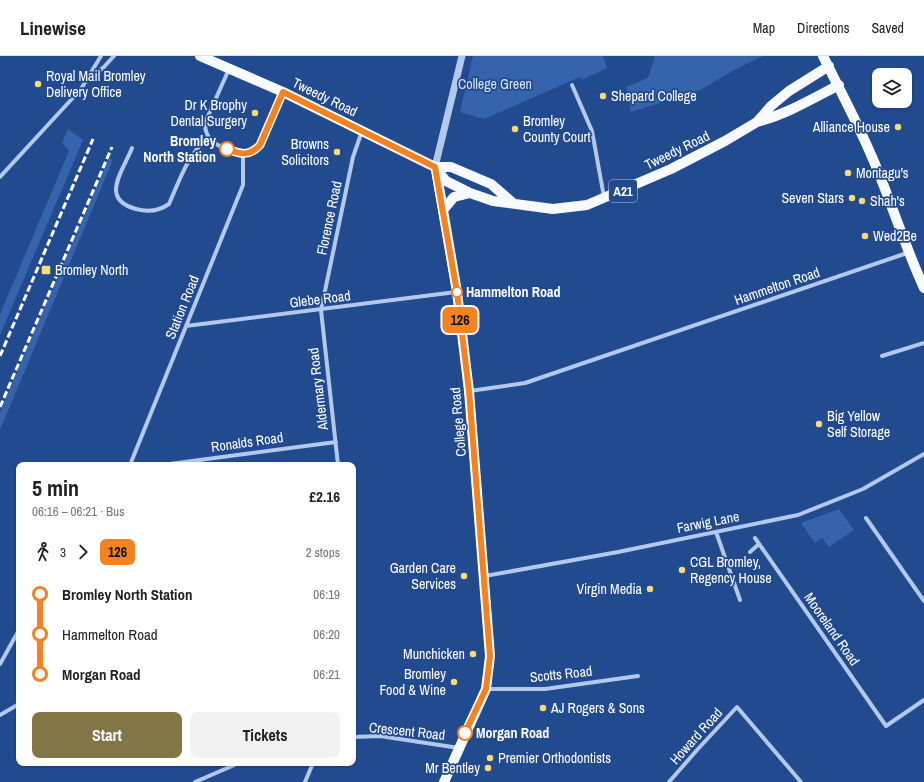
<!DOCTYPE html>
<html lang="en">
<head>
<meta charset="utf-8">
<style>
	:root { --surface:#fff; --page:#f2f2f2; --text:#222; --muted:#767676; --line:#e0e0e0; --accent:#827546 }
	body { margin:0; font-family:"Archivo Narrow",sans-serif; background:var(--page); color:var(--text); height:100vh; display:flex; flex-direction:column; font-size:15px; white-space:nowrap }
	* { box-sizing:border-box; margin:0 }
	p { font-size:13px; color:var(--muted) }
	.icon { flex:none; width:22px; height:22px; fill:none; stroke:currentColor; stroke-width:2; stroke-linecap:round; stroke-linejoin:round }
	.map { position:relative; flex:1; overflow:hidden }
	.drawer { position:absolute; left:16px; top:406px; width:340px; height:304px; display:flex; flex-direction:column; background:var(--surface); border-radius:8px; box-shadow:0 1px 3px #0004 }
	.drawer>* { flex:none }
	.badge { padding:0 8px; border-radius:6px; font-size:14px; line-height:26px }
	.buttons { position:absolute; left:872px; top:12px; display:grid; gap:8px }
	.buttons a { display:grid; place-items:center; width:40px; height:40px; border-radius:8px; background:var(--surface); box-shadow:0 1px 3px #0004; font-size:20px }
	.map>.badge { position:absolute; translate:-50% -50%; box-shadow:0 0 0 2px #fff }
	.legs { display:flex; align-items:center; gap:6px; height:44px; padding:0 16px; font-size:13px }
	.legs p { margin-inline-start:auto }
	.overview { display:flex; align-items:center; justify-content:space-between; height:68px; padding:0 16px }
	h1 { font-size:22px; font-weight:700; line-height:30px }
	.cta { display:flex; gap:8px; margin-top:auto; padding:8px 16px }
	.cta a { flex:1; height:46px; border-radius:8px; background:var(--accent); color:#fff; font-size:16px; font-weight:700; line-height:46px; text-align:center }
	.cta a+a { background:var(--page); color:var(--text) }
	ul { padding:0 16px; list-style:none }
	li { display:flex; align-items:center; gap:14px; height:40px; font-size:15px }
	li i { display:grid; place-items:center; width:6px; height:100%; margin:0 5px; background:currentColor }
	li i::after { content:''; width:10px; height:10px; margin:-5px; border:3px solid; border-radius:50%; background:var(--surface) }
	li p { margin-inline-start:auto }
	li:first-child i { background:linear-gradient(#0000 50%,currentColor 0) }
	li:last-child i { background:linear-gradient(currentColor 50%,#0000 0) }
	header { display:flex; align-items:center; gap:24px; box-sizing:border-box; height:56px; padding:0 20px; background:var(--surface); border-bottom:1px solid var(--line) }
	header strong { font-size:19px }
	nav { display:flex; gap:22px; margin-inline-start:auto; font-size:14px }
	.map>svg:first-child { display:block }
	.green { fill:#3563ac }
	.lines { fill:none; stroke-linecap:round; stroke-linejoin:round }
	.minor { stroke:#b2c8ec; stroke-width:4 }
	.tertiary { stroke:#b2c8ec; stroke-width:7 }
	.primary { stroke:#f7faff; stroke-width:10 }
	.rail { stroke:#fff; stroke-width:3; stroke-dasharray:7 3; stroke-linecap:butt }
	.line-1-casing { stroke:#fff; stroke-width:9 }
	.line-1 { stroke:#f58220; stroke-width:6 }
	.poi-dot { fill:#f8db73; stroke:#224a8f; stroke-width:1.5 }
	.stop-1-dot { fill:#fff; stroke:#f58220; stroke-width:2 }
	.labels { text-anchor:middle; stroke-width:3.5; stroke-linejoin:round; paint-order:stroke }
	.shield { fill:#224a8f; stroke:#bdc9dd; stroke-width:1 }
	.shield-label { font-size:13px; font-weight:bold; fill:#fff }
	.poi-label { font-size:14px; fill:#fff; stroke:#224a8f; text-anchor:start }
	.park-label { font-size:14px; fill:#d7e4f9; stroke:#224a8f }
	.street-label { font-size:14px; fill:#fff; stroke:#224a8f }
	.stop-label { font-size:14px; font-weight:bold; fill:#fff; stroke:#224a8f; text-anchor:start }
</style>
</head>
<body>
<header>
<strong>Linewise</strong>
<nav><a>Map</a><a>Directions</a><a>Saved</a></nav>
</header>
<div class="map">
<svg width="924" height="726" viewBox="0 0 924 726">
	<rect width="100%" height="100%" fill="#224a8f"/>
	<!-- green -->
	<path class="green" d="M 473,0 L 603,0 L 607,12 L 582,24 L 580,21 L 484,63 L 460,56 Z
		M 655,0 L 763,0 L 736,13 L 700,34 L 631,56 L 626,31 L 648,22 Z
		M 68,73 L 83,84 L 0,279 L 0,258 L 69,95 L 62,87 Z
		M 109,102 L 113,104 L 0,374 L 0,356 Z
		M 839,453 L 854,474 L 829,491 L 822,482 L 815,487 L 801,467 Z"/>
	<g class="lines">
		<!-- minor -->
		<path class="minor" d="M 229,13 L 205,67 C 204,89 227,93 243,99 L 250,97 L 260,89 L 282,37
			M 90,21 L 103,12 L 114,0
			M 572,29 L 592,75 L 604,141
			M 132,92 C 123,115 99,143 136,153 C 147,156 159,155 169,148 C 181,121 186,102 208,81
			M 0,121 L 81,33 L 101,0
			M 186,270 L 456,236
			M 882,300 L 924,287
			M 470,335 L 525,327 L 907,197
			M 130,409 L 243,129 L 243,99
			M 162,409 L 336,386
			M 338,409 L 321,254 L 353,101 L 362,75
			M 866,462 L 924,545
			M 716,476 L 740,544
			M 755,482 L 886,670 L 924,644
			M 750,496 L 759,488
			M 485,520 L 618,496 L 798,459 L 863,433 L 924,398
			M 0,608 L 19,574
			M 486,633 L 545,633 L 638,620
			M 0,659 L 19,648
			M 353,681 L 380,680 L 459,692
			M 195,726 L 239,707
			M 305,726 L 313,707
			M 669,726 L 697,694 L 737,651 L 801,726"/>
		<!-- tertiary -->
		<path class="tertiary" d="M 435,111 L 462,0"/>
		<!-- primary -->
		<path class="primary" d="M 200,0 L 283,36 L 435,111 L 446,125 L 470,137 L 493,145 L 553,153 L 587,149 L 671,113 L 725,85 L 757,66 L 771,50 L 789,35 L 829,10
			M 823,0 C 845,44 868,87 885,133 C 898,167 909,199 924,232
			M 757,66 C 787,58 812,43 839,29
			M 435,111 L 451,111 L 491,128 L 513,147
			M 436,113 L 457,236 L 469,335 L 490,600 L 486,633 L 444,726
			M 443,154 L 454,141 L 470,137"/>
		<!-- rail -->
		<path class="rail" d="M 0,300 L 93,83
			M 0,351 L 112,91"/>
	</g>
	<g class="lines">
		<defs>
			<path id="line-1" d="M 227,93 C 240,98 249,101 260,89 L 283,36 L 435,111 L 457,236 L 469,335 L 490,600 L 486,633 L 465,677"/>
		</defs>
		<!-- line-1 casing -->
		<use href="#line-1" class="line-1-casing"/>
		<!-- line-1 -->
		<use href="#line-1" class="line-1"/>
	</g>
	<!-- markers -->
	<g class="poi-dot">
		<circle cx="38" cy="28" r="4"/>
		<circle cx="603" cy="40" r="4"/>
		<circle cx="255" cy="57" r="4"/>
		<circle cx="898" cy="71" r="4"/>
		<circle cx="515" cy="73" r="4"/>
		<circle cx="337" cy="96" r="4"/>
		<circle cx="848" cy="117" r="4"/>
		<circle cx="852" cy="142" r="4"/>
		<circle cx="862" cy="145" r="4"/>
		<circle cx="865" cy="180" r="4"/>
		<rect x="41" y="209" width="10" height="10" rx="2"/>
		<circle cx="819" cy="368" r="4"/>
		<circle cx="682" cy="514" r="4"/>
		<circle cx="464" cy="520" r="4"/>
		<circle cx="650" cy="533" r="4"/>
		<circle cx="473" cy="598" r="4"/>
		<circle cx="454" cy="626" r="4"/>
		<circle cx="543" cy="652" r="4"/>
		<circle cx="490" cy="702" r="4"/>
		<circle cx="488" cy="712" r="4"/>
	</g>
	<g class="stop-1-dot">
		<circle cx="227" cy="93" r="7"/>
		<circle cx="457" cy="236" r="5"/>
		<circle cx="465" cy="677" r="7"/>
	</g>
	<g class="labels">
		<!-- shield labels -->
		<rect class="shield" x="609" y="124" width="28" height="22" rx="3"/>
		<g class="shield-label">
			<text x="623" y="140">A21</text>
		</g>
		<!-- poi labels -->
		<g class="poi-label">
			<text x="46" y="25">Royal Mail Bromley<tspan x="46" dy="16">Delivery Office</tspan></text>
			<text x="611" y="45">Shepard College</text>
			<text x="247" y="54" text-anchor="end">Dr K Brophy<tspan x="247" dy="16">Dental Surgery</tspan></text>
			<text x="523" y="70">Bromley<tspan x="523" dy="16">County Court</tspan></text>
			<text x="890" y="76" text-anchor="end">Alliance House</text>
			<text x="329" y="93" text-anchor="end">Browns<tspan x="329" dy="16">Solicitors</tspan></text>
			<text x="856" y="122">Montagu's</text>
			<text x="844" y="147" text-anchor="end">Seven Stars</text>
			<text x="870" y="150">Shah's</text>
			<text x="873" y="185">Wed2Be</text>
			<text x="55" y="219">Bromley North</text>
			<text x="827" y="365">Big Yellow<tspan x="827" dy="16">Self Storage</tspan></text>
			<text x="690" y="511">CGL Bromley,<tspan x="690" dy="16">Regency House</tspan></text>
			<text x="456" y="517" text-anchor="end">Garden Care<tspan x="456" dy="16">Services</tspan></text>
			<text x="642" y="538" text-anchor="end">Virgin Media</text>
			<text x="465" y="603" text-anchor="end">Munchicken</text>
			<text x="446" y="623" text-anchor="end">Bromley<tspan x="446" dy="16">Food &amp; Wine</tspan></text>
			<text x="551" y="657">AJ Rogers &amp; Sons</text>
			<text x="498" y="707">Premier Orthodontists</text>
			<text x="480" y="717" text-anchor="end">Mr Bentley</text>
		</g>
		<!-- park labels -->
		<g class="park-label">
			<text x="495" y="33">College Green</text>
		</g>
		<!-- street labels -->
		<g class="street-label">
			<text transform="translate(325 41) rotate(26)" y="5">Tweedy Road</text>
			<text transform="translate(677 94) rotate(-26)" y="5">Tweedy Road</text>
			<text transform="translate(329 162) rotate(-78)" y="5">Florence Road</text>
			<text transform="translate(777 230) rotate(-19)" y="5">Hammelton Road</text>
			<text transform="translate(320 243) rotate(-7)" y="5">Glebe Road</text>
			<text transform="translate(182 251) rotate(-68)" y="5">Station Road</text>
			<text transform="translate(318 333) rotate(-97)" y="5">Aldermary Road</text>
			<text transform="translate(458 366) rotate(-95)" y="5">College Road</text>
			<text transform="translate(247 386) rotate(-8)" y="5">Ronalds Road</text>
			<text transform="translate(708 466) rotate(-11)" y="5">Farwig Lane</text>
			<text transform="translate(832 573) rotate(55)" y="5">Mooreland Road</text>
			<text transform="translate(561 618) rotate(-6)" y="5">Scotts Road</text>
			<text transform="translate(407 675) rotate(6)" y="5">Crescent Road</text>
			<text transform="translate(696 680) rotate(-48)" y="5">Howard Road</text>
		</g>
		<!-- stop labels -->
		<g class="stop-label">
			<text x="216" y="90" text-anchor="end">Bromley<tspan x="216" dy="16">North Station</tspan></text>
			<text x="466" y="241">Hammelton Road</text>
			<text x="476" y="682">Morgan Road</text>
		</g>
	</g>
</svg>
<div class="buttons">
<a><svg class="icon" aria-label="layers" viewBox="0 0 24 24"><path d="M12 4l9 5-9 5-9-5zM3 14l9 5 9-5"/></svg></a>
</div>
<b class="badge" style="left:460px;top:264px;background:#f58220;color:#111">126</b>
<section class="drawer">
<div class="overview"><div><h1>5 min</h1><p>06:16 – 06:21 · Bus</p></div><b>£2.16</b></div>
<div class="legs"><svg class="icon" aria-label="walk" viewBox="0 0 24 24"><circle cx="13" cy="4" r="2"/><path d="M13 8l-2 6 4 7M11 14l-3 7M7 12l3-4h3l4 4"/></svg>3<svg class="icon" aria-label="forward" viewBox="0 0 24 24"><path d="M9 5l7 7-7 7"/></svg><b class="badge" style="background:#f58220;color:#111">126</b><p>2 stops</p></div>
<ul>
<li><i style="color:#f58220"></i><b>Bromley North Station</b><p>06:19</p></li>
<li><i style="color:#f58220"></i><span>Hammelton Road</span><p>06:20</p></li>
<li><i style="color:#f58220"></i><b>Morgan Road</b><p>06:21</p></li>
</ul>
<div class="cta"><a>Start</a><a>Tickets</a></div>
</section>
</div>
</body>
</html>
